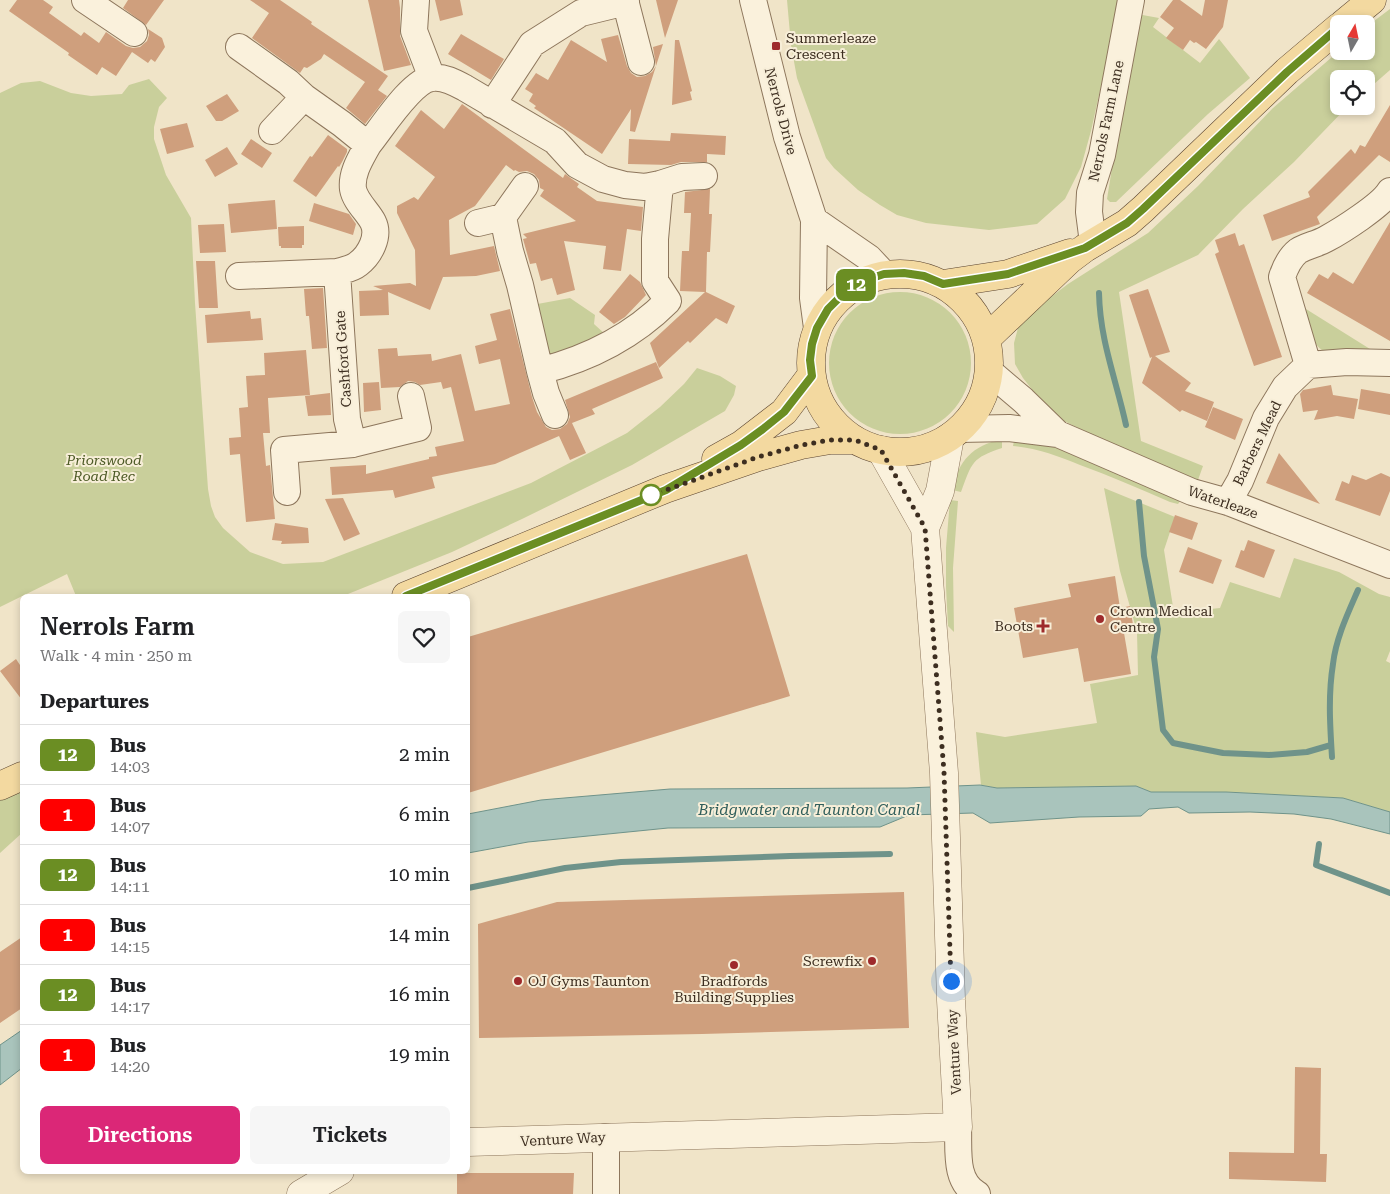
<!DOCTYPE html>
<html lang="en">
<head>
<meta charset="utf-8">
<style>
	:root { --surface:#fff; --page:#f6f6f6; --text:#202124; --muted:#757577; --line:#e0e0e0; --accent:#db2777 }
	body { margin:0; font-family:"Roboto Serif",serif; background:var(--page); color:var(--text); height:100vh; display:flex; flex-direction:column; font-size:19px; white-space:nowrap }
	* { box-sizing:border-box; margin:0 }
	p { font-size:16px; color:var(--muted) }
	.icon { flex:none; width:28px; height:28px; fill:none; stroke:currentColor; stroke-width:2; stroke-linecap:round; stroke-linejoin:round }
	.map { position:relative; flex:1; overflow:hidden }
	.sheet { position:absolute; left:20px; top:594px; width:450px; height:580px; display:flex; flex-direction:column; background:var(--surface); border-radius:8px; box-shadow:0 2px 8px #0003 }
	.sheet>* { flex:none }
	.badge { padding:0 10px; border-radius:8px; font-size:18px; line-height:32px }
	.needle { width:32px; rotate:9deg }
	.buttons { position:absolute; left:1330px; top:15px; display:grid; gap:10px }
	.buttons a { display:grid; place-items:center; width:45px; height:45px; border-radius:8px; background:var(--surface); box-shadow:0 2px 8px #0003; font-size:25px }
	.you { position:absolute; width:25px; height:25px; margin:-12px; border:4px solid #fff; border-radius:50%; background:#1a73e8; box-shadow:0 0 0 8px #1a73e833 }
	.map>.badge { position:absolute; translate:-50% -50%; box-shadow:0 0 0 2px #fff }
	h2 { padding:0 20px; font-size:19px; line-height:45px }
	.round { display:grid; place-items:center; flex:none; width:52px; height:52px; border-radius:8px; background:var(--page) }
	.headline { display:flex; align-items:center; justify-content:space-between; height:85px; padding:0 20px }
	h1 { font-size:24px; font-weight:600; line-height:38px }
	.action { display:flex; gap:10px; margin-top:auto; padding:10px 20px }
	.action a { flex:1; height:58px; border-radius:8px; background:var(--accent); color:#fff; font-size:20px; font-weight:600; line-height:58px; text-align:center }
	.action a+a { background:var(--page); color:var(--text) }
	ul { padding:0; list-style:none }
	li { display:flex; align-items:center; gap:15px; height:60px; padding:0 20px; border-top:1px solid var(--line) }
	li div { flex:1 }
	li b { display:block; font-size:19px }
	li em { font-style:normal }
	li .badge { min-width:55px; font-weight:700; text-align:center }
	.map>svg:first-child { display:block }
	.green { fill:#c9cf9b }
	.water { fill:#a9c4bc; stroke:#6f938a }
	.lines { fill:none; stroke-linecap:round; stroke-linejoin:round }
	.stream { stroke:#6f938a; stroke-width:6 }
	.building { fill:#cf9f7d }
	.minor-casing { stroke:#8d765c; stroke-width:28 }
	.tertiary-casing { stroke:#8d765c; stroke-width:29 }
	.primary-casing { stroke:#5b4430; stroke-width:29 }
	.minor { stroke:#faf1dc; stroke-width:26 }
	.tertiary { stroke:#faf1dc; stroke-width:28 }
	.primary { stroke:#f3d9a0; stroke-width:28 }
	.line-casing { stroke:#fff; stroke-width:11 }
	.line { stroke:#6b8e23; stroke-width:8 }
	.walk { stroke:#3d2e20; stroke-width:5; stroke-dasharray:0 9 }
	.poi-dot { fill:#9e2a2b; stroke:#f7eed8; stroke-width:2 }
	.stop-dot { fill:#fff; stroke:#6b8e23; stroke-width:2.5 }
	.labels { text-anchor:middle; stroke-width:4; stroke-linejoin:round; paint-order:stroke }
	.poi-label { font-size:14px; fill:#3d2e20; stroke:#f7eed8; text-anchor:start }
	.street-label { font-size:14px; fill:#3d2e20; stroke:#f7eed8 }
	.park-label { font-size:14px; font-style:italic; fill:#4d5a26; stroke:#f7eed8 }
	.water-label { font-size:15px; font-style:italic; fill:#2f5d5a; stroke:#f7eed8 }
</style>
</head>
<body>
<div class="map">
<svg width="1390" height="1194" viewBox="0 0 1390 1194">
	<rect width="100%" height="100%" fill="#f0e4c8"/>
	<!-- green -->
	<path class="green" d="M 787,0 L 1120,0 L 1091,131 L 1081,167 L 1065,199 L 1037,224 L 989,230 L 926,223 L 897,215 L 880,205 L 858,190 L 834,168 L 826,158 L 797,78 L 791,45 Z
		M 1390,9 L 1390,70 L 1366,91 L 1366,79 L 1339,79 L 1339,106 L 1348,106 L 1294,162 L 1243,209 L 1198,255 L 1119,292 L 1141,441 L 1203,466 L 1198,480 L 1115,446 L 1064,421 L 1037,396 L 1023,378 L 1015,364 L 1014,343 L 1018,328 L 1027,315 L 1068,284 L 1148,233 L 1198,186 L 1273,108 L 1339,51 L 1366,51 L 1366,27 Z
		M 1137,14 L 1159,18 L 1153,27 L 1200,63 L 1219,39 L 1250,78 L 1208,114 L 1116,202 L 1110,202 L 1107,199 Z
		M 149,79 L 167,98 L 159,107 L 154,127 L 154,139 L 166,175 L 191,218 L 195,303 L 208,489 L 211,506 L 215,517 L 223,528 L 250,552 L 283,564 L 323,562 L 531,483 L 608,443 L 627,433 L 660,407 L 684,384 L 697,368 L 720,376 L 736,386 L 734,395 L 725,411 L 632,465 L 522,519 L 452,552 L 343,596 L 76,596 L 67,574 L 0,607 L 0,93 L 21,83 L 40,81 L 71,93 L 91,96 L 122,94 L 129,85 Z
		M829 363a71 71 0 1 1 142 0a71 71 0 1 1-142 0Z
		M 570,298 L 595,315 L 594,324 L 606,335 L 555,356 L 544,351 L 532,305 Z
		M 1306,309 L 1378,354 L 1327,353 C 1310,345 1309,326 1306,309 Z
		M 1002,439 L 1002,448 C 972,458 972,462 961,492 L 952,490 C 959,460 972,446 1002,439 Z
		M 1014,441 L 1052,446 L 1181,500 L 1178,504 L 1170,502 C 1140,489 1110,476 1080,465 C 1058,456 1037,448 1013,446 Z
		M 1104,488 L 1175,517 L 1164,550 L 1174,613 L 1220,608 L 1230,582 L 1280,598 L 1294,558 L 1339,572 L 1379,594 L 1390,597 L 1390,651 L 1386,661 L 1390,663 L 1390,812 L 1343,798 L 1226,792 L 1151,792 L 1136,786 L 997,788 L 981,785 L 976,732 L 1005,737 L 1097,723 L 1090,684 L 1138,675 L 1137,632 L 1120,571 Z
		M 950,500 L 958,501 L 953,568 L 954,632 L 948,626 L 946,587 L 946,548 Z
		M 22,788 L 22,833 L 0,853 L 0,799 Z"/>
	<!-- water -->
	<path class="water" d="M 980,785 L 997,788 L 1136,786 L 1151,792 L 1226,792 L 1343,798 L 1390,812 L 1390,834 L 1331,819 L 1294,814 L 1250,812 L 1189,813 L 1178,807 L 1149,809 L 1141,816 L 1079,817 L 990,823 L 973,813 L 909,815 L 880,827 L 668,828 L 528,842 L 468,853 L 468,814 L 541,800 L 670,789 L 907,788 Z
		M 22,1030 L 22,1068 L 0,1085 L 0,1045 Z"/>
	<g class="lines">
		<!-- stream -->
		<path class="stream" d="M 1099,293 C 1100,341 1116,379 1126,425
			M 1139,502 L 1144,556 L 1158,629 L 1154,657 L 1163,730 L 1173,743 L 1223,753 L 1269,755 L 1307,752 L 1331,745
			M 1332,757 C 1330,726 1328,695 1333,664 C 1336,638 1348,613 1358,590
			M 1319,844 L 1316,865 L 1390,893
			M 468,888 L 565,868 L 621,862 L 790,856 L 890,854"/>
	</g>
	<!-- building -->
	<path class="building" d="M 17,0 L 43,0 L 53,7 L 49,13 L 81,36 L 84,32 L 99,43 L 106,32 L 126,46 L 133,48 L 140,47 L 147,41 L 149,35 L 148,29 L 162,38 L 165,47 L 155,62 L 151,59 L 148,63 L 132,52 L 116,76 L 102,67 L 97,75 L 68,55 L 69,53 L 9,11 Z
		M 128,0 L 164,0 L 146,25 L 123,8 Z
		M 250,0 L 280,0 L 312,22 L 311,24 L 388,76 L 378,90 L 387,96 L 365,124 L 346,108 L 365,82 L 324,54 L 321,59 L 307,68 L 304,67 L 300,73 L 252,38 L 269,13 Z
		M 368,0 L 399,0 L 400,8 L 400,36 L 411,65 L 384,71 Z
		M 435,0 L 460,0 L 463,15 L 440,21 Z
		M 656,0 L 678,0 L 665,38 Z
		M 1173,0 L 1180,0 L 1202,16 L 1205,0 L 1228,0 L 1223,27 L 1206,49 L 1196,42 L 1194,43 L 1190,40 L 1183,50 L 1166,38 L 1174,28 L 1160,17 Z
		M 461,34 L 504,59 L 491,80 L 448,54 Z
		M 618,35 L 627,66 L 631,73 L 637,77 L 645,76 L 652,72 L 656,66 L 653,47 L 663,44 L 635,132 L 630,131 L 631,109 L 602,154 L 534,108 L 536,106 L 529,101 L 533,94 L 525,89 L 536,73 L 548,80 L 571,40 L 607,62 L 601,39 Z
		M 675,40 L 679,40 L 692,91 L 690,92 L 692,100 L 672,105 Z
		M 227,94 L 239,111 L 222,121 L 216,121 L 206,106 Z
		M 462,104 L 563,178 L 565,174 L 579,184 L 577,187 L 597,201 L 643,207 L 641,231 L 627,229 L 621,271 L 603,269 L 606,246 L 564,241 L 575,290 L 557,295 L 552,278 L 541,281 L 536,263 L 530,264 L 523,239 L 527,238 L 523,234 L 576,221 L 540,196 L 544,190 L 540,188 L 539,180 L 534,174 L 527,171 L 519,172 L 515,170 L 514,171 L 506,165 L 475,206 L 449,220 L 450,255 L 494,246 L 500,271 L 476,276 L 443,277 L 430,310 L 388,292 L 389,315 L 360,316 L 359,291 L 383,290 L 373,286 L 410,283 L 416,286 L 415,250 L 397,213 L 397,206 L 414,197 L 418,200 L 435,177 L 395,146 L 421,110 L 444,129 Z
		M 1390,105 L 1390,162 L 1379,155 L 1317,217 L 1320,224 L 1272,241 L 1263,215 L 1310,197 L 1308,192 L 1351,149 L 1355,154 L 1360,145 L 1365,147 Z
		M 187,123 L 194,147 L 167,154 L 160,129 Z
		M 671,133 L 726,136 L 725,155 L 707,154 L 707,162 L 681,162 L 671,165 L 628,164 L 629,139 L 670,141 Z
		M 328,135 L 347,149 L 347,152 L 342,162 L 339,167 L 338,166 L 316,197 L 293,181 L 310,156 L 312,157 Z
		M 251,139 L 272,153 L 262,168 L 241,154 Z
		M 227,147 L 238,164 L 215,177 L 205,160 Z
		M 710,189 L 709,214 L 712,214 L 710,252 L 707,252 L 706,292 L 735,306 L 727,324 L 716,318 L 690,343 L 688,341 L 659,368 L 650,343 L 705,292 L 680,291 L 681,270 L 682,251 L 689,251 L 691,213 L 684,213 L 685,192 Z
		M 275,200 L 277,229 L 231,233 L 228,204 Z
		M 314,203 L 349,214 L 356,224 L 353,235 L 309,221 Z
		M 1390,222 L 1390,341 L 1307,293 L 1319,274 L 1328,279 L 1333,272 L 1353,284 Z
		M 224,224 L 226,252 L 200,253 L 198,225 Z
		M 304,226 L 304,245 L 302,245 L 302,248 L 281,248 L 281,246 L 279,246 L 278,227 Z
		M 1235,233 L 1239,246 L 1244,244 L 1282,357 L 1254,366 L 1215,254 L 1219,252 L 1215,240 Z
		M 196,261 L 215,261 L 218,308 L 199,308 Z
		M 630,274 L 640,282 L 646,295 L 625,317 L 614,324 L 599,312 Z
		M 323,288 L 327,348 L 312,349 L 309,316 L 306,316 L 304,289 Z
		M 1148,289 L 1170,352 L 1155,356 L 1191,383 L 1185,391 L 1214,402 L 1207,421 L 1182,410 L 1180,412 L 1142,383 L 1152,357 L 1150,358 L 1129,295 Z
		M 510,309 L 532,397 L 537,412 L 546,427 L 552,430 L 560,429 L 567,424 L 570,417 L 565,400 L 656,362 L 663,378 L 592,409 L 595,414 L 572,423 L 586,453 L 570,460 L 559,436 L 495,464 L 432,477 L 435,488 L 395,498 L 393,490 L 332,495 L 330,467 L 366,465 L 366,474 L 429,459 L 429,457 L 437,456 L 435,447 L 464,441 L 451,387 L 443,389 L 441,382 L 420,385 L 415,382 L 408,381 L 400,387 L 381,388 L 378,349 L 397,348 L 398,356 L 431,354 L 432,361 L 461,354 L 475,411 L 510,404 L 500,359 L 479,364 L 475,346 L 497,340 L 490,314 Z
		M 250,311 L 251,319 L 261,318 L 263,340 L 207,343 L 205,315 Z
		M 306,350 L 310,395 L 268,398 L 268,399 L 270,433 L 263,433 L 266,466 L 270,465 L 275,519 L 246,522 L 240,454 L 230,455 L 229,438 L 241,437 L 239,408 L 248,407 L 246,376 L 265,375 L 264,353 Z
		M 379,382 L 381,410 L 364,412 L 363,383 Z
		M 1331,385 L 1333,395 L 1358,399 L 1354,419 L 1337,416 L 1314,420 L 1318,410 L 1303,412 L 1300,394 L 1303,390 Z
		M 1361,389 L 1390,394 L 1390,415 L 1358,409 Z
		M 330,393 L 331,415 L 308,416 L 305,396 Z
		M 1213,407 L 1243,419 L 1235,440 L 1205,427 Z
		M 1279,453 L 1320,504 L 1266,483 Z
		M 1381,473 L 1390,477 L 1390,491 L 1380,516 L 1335,500 L 1342,481 L 1349,484 L 1352,475 L 1366,480 Z
		M 343,498 L 360,534 L 344,541 L 325,499 Z
		M 1175,515 L 1198,523 L 1192,540 L 1169,532 Z
		M 275,523 L 308,528 L 309,543 L 281,544 L 282,541 L 272,540 Z
		M 1248,540 L 1275,550 L 1264,578 L 1235,567 L 1241,550 L 1244,551 Z
		M 1188,547 L 1222,560 L 1213,584 L 1179,572 Z
		M 747,554 L 790,696 L 468,793 L 468,637 Z
		M 1115,576 L 1120,608 L 1130,606 L 1134,631 L 1124,633 L 1131,674 L 1084,682 L 1078,648 L 1023,658 L 1014,608 L 1071,597 L 1068,584 Z
		M 16,659 L 22,668 L 22,700 L 0,671 Z
		M 904,892 L 909,1028 L 702,1034 L 479,1038 L 478,924 L 557,902 Z
		M 22,937 L 22,1008 L 0,1023 L 0,952 Z
		M 1295,1067 L 1321,1068 L 1320,1154 L 1327,1154 L 1326,1182 L 1229,1179 L 1229,1152 L 1294,1153 Z
		M 457,1173 L 574,1173 L 573,1194 L 457,1194 Z"/>
	<g class="lines">
		<defs>
			<path id="minor" d="M 85,0 L 134,33
				M 416,0 L 414,31 L 432,78
				M 625,0 L 641,62
				M 753,0 L 787,137 L 814,220 L 813,298 L 817,328
				M 239,47 L 288,82 L 304,97 L 342,124 L 368,145 C 382,128 411,81 432,78 C 444,76 456,83 465,88 L 555,141 L 577,165 L 603,179 L 625,185 L 645,187 L 660,184 L 682,177 L 704,176
				M 492,105 L 532,44 L 581,13 L 626,2
				M 272,131 L 304,97
				M 368,145 C 361,158 351,173 353,189 C 355,201 368,212 373,222 C 380,236 370,255 358,264 C 352,269 344,270 337,272 L 347,419 L 353,444 L 418,428 L 411,396
				M 525,186 L 503,217 L 510,251 L 520,285 L 540,371
				M 814,220 L 869,258 L 884,274
				M 478,223 L 503,217
				M 1093,243 L 1089,212 L 1090,193 L 1102,155 L 1131,0
				M 239,276 L 337,272
				M 1308,365 L 1347,362 L 1390,363
				M 990,372 L 1023,400 L 1058,434
				M 555,415 L 546,393 L 540,371 C 587,359 633,336 668,301 L 655,281 L 655,239 L 660,184
				M 960,429 L 1009,428 L 1058,434 L 1192,492 L 1228,502 L 1390,565
				M 287,492 L 284,450 L 353,444
				M 1228,502 L 1240,481 L 1266,418 L 1285,387 L 1308,365 L 1282,277 C 1285,268 1289,258 1298,251 C 1306,246 1317,244 1326,239 C 1341,231 1382,205 1390,191
				M 958,1127 C 959,1150 954,1181 977,1194
				M 606,1194 L 606,1137"/>
			<path id="tertiary" d="M 881,450 L 925,528
				M 468,1142 L 958,1127 L 951,1000 L 944,773 L 925,528 L 940,491 L 950,437
				M 301,1194 L 340,1171"/>
			<path id="primary" d="M 1343,24 L 1372,0
				M811 363a89 89 0 1 1 178 0a89 89 0 1 1-178 0Z
				M 943,284 L 1008,274 L 1070,253
				M 987,338 L 1069,260 L 1085,248 L 1127,223 L 1143,209 L 1287,71 L 1339,27
				M 716,459 L 741,445 L 784,412 L 811,376
				M 406,596 L 665,489 L 758,457 L 801,445 L 830,440 L 855,440
				M 0,786 L 22,776"/>
		</defs>
		<!-- minor casing -->
		<use href="#minor" class="minor-casing"/>
		<!-- tertiary casing -->
		<use href="#tertiary" class="tertiary-casing"/>
		<!-- primary casing -->
		<use href="#primary" class="primary-casing"/>
		<!-- minor -->
		<use href="#minor" class="minor"/>
		<!-- tertiary -->
		<use href="#tertiary" class="tertiary"/>
		<!-- primary -->
		<use href="#primary" class="primary"/>
	</g>
	<g class="lines">
		<defs>
			<path id="line" d="M 406,596 L 666,490 L 741,445 L 763,429 L 784,412 L 812,376 L 810,360 L 812,344 L 817,328 L 828,309 L 844,293 L 863,281 L 884,274 L 904,273 L 924,276 L 943,284 L 1008,274 L 1085,248 L 1127,223 L 1143,209 L 1287,72 L 1339,27"/>
		</defs>
		<!-- line casing -->
		<use href="#line" class="line-casing"/>
		<!-- line -->
		<use href="#line" class="line"/>
		<!-- walk -->
		<path class="walk" d="M 651,495 L 647,497 L 758,457 L 802,445 L 830,440 L 855,440 L 881,450 L 925,528 L 944,772 L 951,981"/>
	</g>
	<!-- markers -->
	<g class="poi-dot">
		<rect x="771" y="41" width="10" height="10" rx="2.5"/>
		<circle cx="1100" cy="619" r="5"/>
		<path d="M1040.5 618.5h5v5h5v5h-5v5h-5v-5h-5v-5h5z"/>
		<circle cx="872" cy="961" r="5"/>
		<circle cx="734" cy="965" r="5"/>
		<circle cx="518" cy="981" r="5"/>
	</g>
	<circle class="stop-dot" cx="651" cy="495" r="10"/>
	<g class="labels">
		<!-- poi labels -->
		<g class="poi-label">
			<text x="786" y="43">Summerleaze<tspan x="786" dy="16">Crescent</tspan></text>
			<text x="1110" y="616">Crown Medical<tspan x="1110" dy="16">Centre</tspan></text>
			<text x="1033" y="631" text-anchor="end">Boots</text>
			<text x="862" y="966" text-anchor="end">Screwfix</text>
			<text x="528" y="986">OJ Gyms Taunton</text>
			<text x="734" y="986" text-anchor="middle">Bradfords<tspan x="734" dy="16">Building Supplies</tspan></text>
		</g>
		<!-- street labels -->
		<g class="street-label">
			<text transform="translate(781 111) rotate(75)" y="5">Nerrols Drive</text>
			<text transform="translate(1106 121) rotate(-78)" y="5">Nerrols Farm Lane</text>
			<text transform="translate(343 359) rotate(-94)" y="5">Cashford Gate</text>
			<text transform="translate(1257 443) rotate(-64)" y="5">Barbers Mead</text>
			<text transform="translate(1223 502) rotate(19)" y="5">Waterleaze</text>
			<text transform="translate(954 1052) rotate(-93)" y="5">Venture Way</text>
			<text transform="translate(563 1139) rotate(-3)" y="5">Venture Way</text>
		</g>
		<!-- park labels -->
		<g class="park-label">
			<text x="104" y="465">Priorswood<tspan x="104" dy="16">Road Rec</tspan></text>
		</g>
		<!-- water labels -->
		<g class="water-label">
			<text x="809" y="815">Bridgwater and Taunton Canal</text>
		</g>
	</g>
</svg>
<div class="buttons">
<a><svg class="needle" viewBox="-14 -14 28 28"><path d="M0-13l5 13h-10z" fill="#e53935"/><path d="M0 13l5-13h-10z" fill="#757577"/></svg></a>
<a><svg class="icon" aria-label="locate" viewBox="0 0 24 24"><circle cx="12" cy="12" r="6"/><path d="M12 2v4M12 18v4M2 12h4M18 12h4"/></svg></a>
</div>
<div class="you" style="left:951px;top:981px"></div>
<b class="badge" style="left:856px;top:285px;background:#6b8e23;color:#fff">12</b>
<section class="sheet">
<div class="headline"><div><h1>Nerrols Farm</h1><p>Walk · 4 min · 250 m</p></div><a class="round"><svg class="icon" aria-label="heart" viewBox="0 0 24 24"><path d="M12 20l-8-8c-3-5 5-10 8-4 3-6 11-1 8 4z"/></svg></a></div>
<h2>Departures</h2>
<ul>
<li><span class="badge" style="background:#6b8e23;color:#fff">12</span><div><b>Bus</b><p>14:03</p></div><em>2 min</em></li>
<li><span class="badge" style="background:#f00;color:#fff">1</span><div><b>Bus</b><p>14:07</p></div><em>6 min</em></li>
<li><span class="badge" style="background:#6b8e23;color:#fff">12</span><div><b>Bus</b><p>14:11</p></div><em>10 min</em></li>
<li><span class="badge" style="background:#f00;color:#fff">1</span><div><b>Bus</b><p>14:15</p></div><em>14 min</em></li>
<li><span class="badge" style="background:#6b8e23;color:#fff">12</span><div><b>Bus</b><p>14:17</p></div><em>16 min</em></li>
<li><span class="badge" style="background:#f00;color:#fff">1</span><div><b>Bus</b><p>14:20</p></div><em>19 min</em></li>
</ul>
<div class="action"><a>Directions</a><a>Tickets</a></div>
</section>
</div>
</body>
</html>
